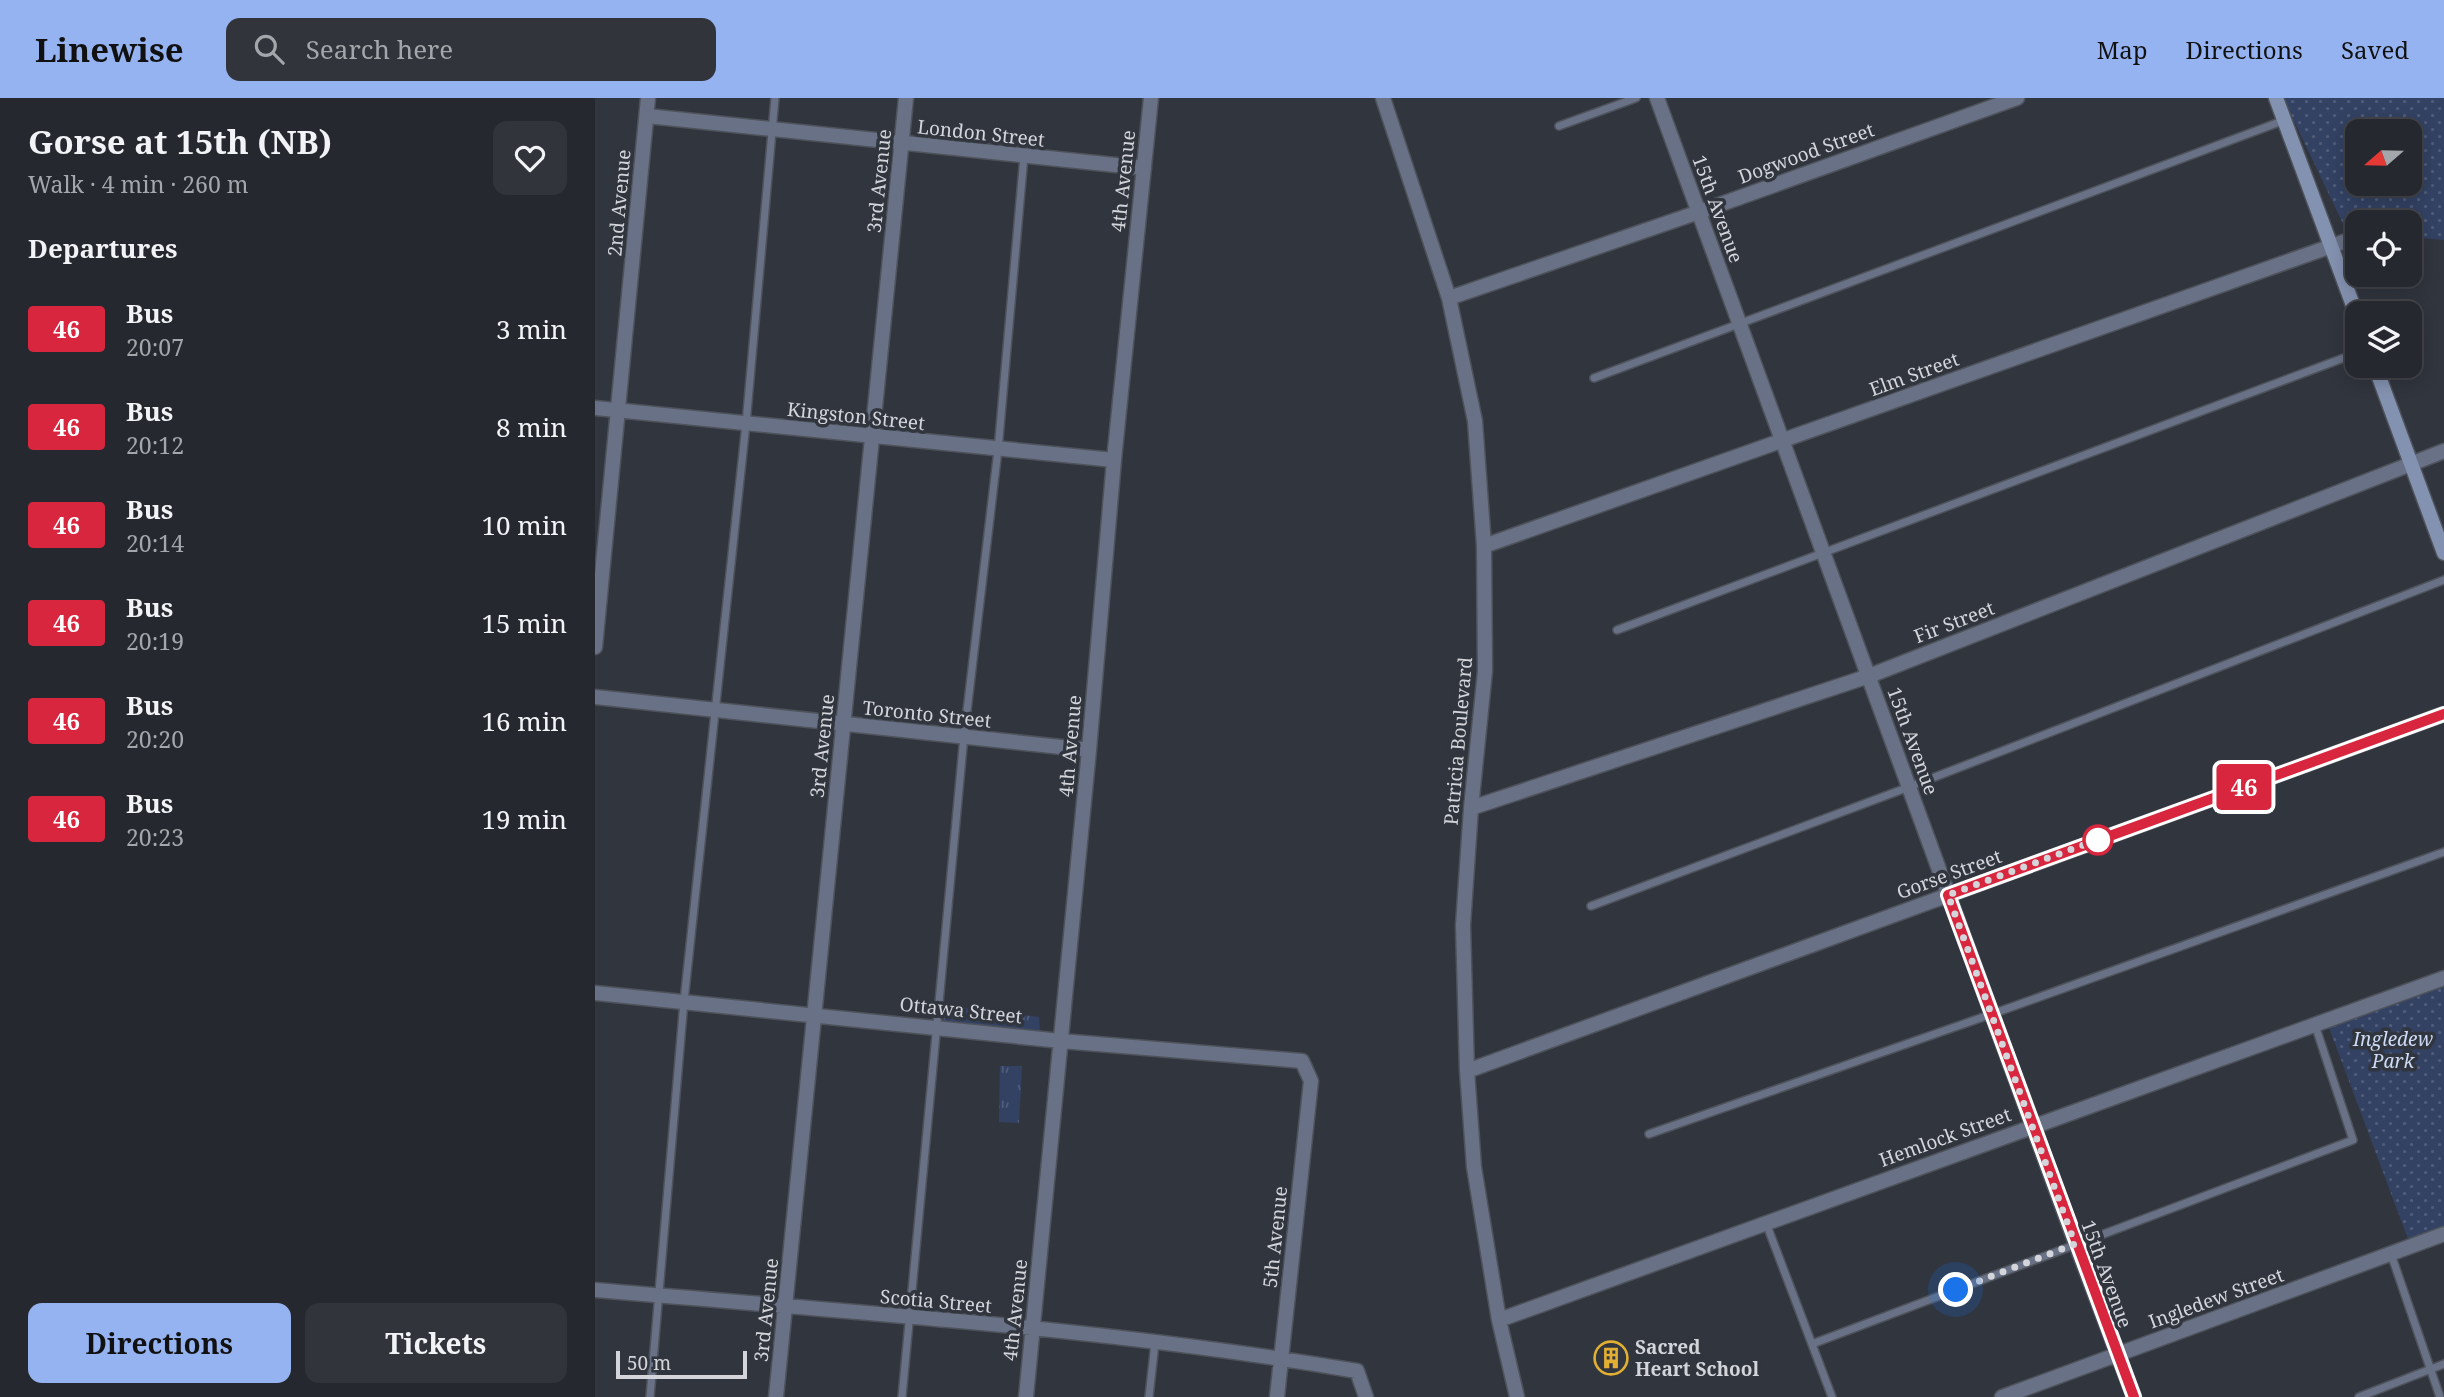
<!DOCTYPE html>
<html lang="en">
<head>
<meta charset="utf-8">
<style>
	:root { --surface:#25282e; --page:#31343a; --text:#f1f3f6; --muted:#a3a6aa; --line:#42444a; --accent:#95b2f1 }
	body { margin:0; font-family:"Noto Serif",serif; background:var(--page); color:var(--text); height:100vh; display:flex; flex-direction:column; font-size:26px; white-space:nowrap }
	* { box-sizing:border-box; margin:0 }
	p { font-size:23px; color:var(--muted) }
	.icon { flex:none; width:38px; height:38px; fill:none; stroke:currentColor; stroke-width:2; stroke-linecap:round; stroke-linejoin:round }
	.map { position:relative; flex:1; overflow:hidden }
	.panel { display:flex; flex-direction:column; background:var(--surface); width:595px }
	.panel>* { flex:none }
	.badge { padding:0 14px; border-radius:5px; font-size:24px; line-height:46px }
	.needle { width:46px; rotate:250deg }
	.controls { position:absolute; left:1750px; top:21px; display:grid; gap:14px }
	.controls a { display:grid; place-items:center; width:77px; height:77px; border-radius:14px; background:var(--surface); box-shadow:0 4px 18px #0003,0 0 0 2px var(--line); font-size:35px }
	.scale { position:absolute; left:21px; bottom:18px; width:131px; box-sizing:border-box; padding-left:7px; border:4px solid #d3d5db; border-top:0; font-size:19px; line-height:24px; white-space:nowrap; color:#d3d5db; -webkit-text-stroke:5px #31353e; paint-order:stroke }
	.you { position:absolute; width:35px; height:35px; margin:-18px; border:5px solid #fff; border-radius:50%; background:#1a73e8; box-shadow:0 0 0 10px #1a73e833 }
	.map>.badge { position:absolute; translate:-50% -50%; box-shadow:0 0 0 4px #fff }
	h2 { padding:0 28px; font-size:26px; line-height:63px }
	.round { display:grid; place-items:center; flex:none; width:74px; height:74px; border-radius:14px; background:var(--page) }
	.head { display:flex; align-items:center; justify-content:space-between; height:119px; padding:0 28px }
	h1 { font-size:33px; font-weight:700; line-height:52px }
	.button { display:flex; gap:14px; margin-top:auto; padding:14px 28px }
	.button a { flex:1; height:80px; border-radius:14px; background:var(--accent); color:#111; font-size:28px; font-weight:700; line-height:80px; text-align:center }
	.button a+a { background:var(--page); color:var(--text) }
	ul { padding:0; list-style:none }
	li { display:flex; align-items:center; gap:21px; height:98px; padding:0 28px }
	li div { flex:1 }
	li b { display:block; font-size:26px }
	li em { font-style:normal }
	li .badge { min-width:77px; font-weight:700; text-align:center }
	header { display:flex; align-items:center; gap:42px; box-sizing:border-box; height:98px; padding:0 35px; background:var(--accent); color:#111 }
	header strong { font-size:33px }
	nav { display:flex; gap:38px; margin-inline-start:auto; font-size:24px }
	.search { width:490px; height:63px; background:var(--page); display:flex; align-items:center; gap:18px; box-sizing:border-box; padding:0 24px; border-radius:14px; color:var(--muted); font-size:26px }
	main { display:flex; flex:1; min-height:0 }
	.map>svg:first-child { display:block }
	.grass { fill:url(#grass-tufts) }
	.park { fill:url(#park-dots); fill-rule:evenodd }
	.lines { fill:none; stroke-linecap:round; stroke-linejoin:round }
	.lane-casing { stroke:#4e525a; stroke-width:10 }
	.street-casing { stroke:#4e525a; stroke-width:17 }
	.secondary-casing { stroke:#4e525a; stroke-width:17 }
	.lane { stroke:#687185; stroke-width:7 }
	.street { stroke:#687185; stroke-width:14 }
	.secondary { stroke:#8492b1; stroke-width:14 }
	.line-casing { stroke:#fff; stroke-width:16 }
	.line { stroke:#d7263d; stroke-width:10 }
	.walk { stroke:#d3d5db; stroke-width:7; stroke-dasharray:0 12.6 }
	.stop-dot { fill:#fff; stroke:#d7263d; stroke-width:3.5 }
	.labels { text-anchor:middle; stroke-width:7; stroke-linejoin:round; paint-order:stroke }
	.street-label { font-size:19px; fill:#d3d5db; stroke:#31353e }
	.park-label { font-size:19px; font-style:italic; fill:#cedbf6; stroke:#31353e }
	.poi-label { font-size:19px; font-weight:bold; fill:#d3d5db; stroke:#31353e; text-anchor:start }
</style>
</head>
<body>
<header>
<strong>Linewise</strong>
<div class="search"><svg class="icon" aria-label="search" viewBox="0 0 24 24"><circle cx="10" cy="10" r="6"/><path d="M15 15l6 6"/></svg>Search here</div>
<nav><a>Map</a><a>Directions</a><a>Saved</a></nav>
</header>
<main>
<section class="panel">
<div class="head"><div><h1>Gorse at 15th (NB)</h1><p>Walk · 4 min · 260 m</p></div><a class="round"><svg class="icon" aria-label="heart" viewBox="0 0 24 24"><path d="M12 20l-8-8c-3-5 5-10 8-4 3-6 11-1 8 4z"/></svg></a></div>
<h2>Departures</h2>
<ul>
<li><span class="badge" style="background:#d7263d;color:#fff">46</span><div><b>Bus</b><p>20:07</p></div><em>3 min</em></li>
<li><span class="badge" style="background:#d7263d;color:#fff">46</span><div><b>Bus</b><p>20:12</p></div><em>8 min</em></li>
<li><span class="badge" style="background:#d7263d;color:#fff">46</span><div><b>Bus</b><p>20:14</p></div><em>10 min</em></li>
<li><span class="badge" style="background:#d7263d;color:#fff">46</span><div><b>Bus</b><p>20:19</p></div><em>15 min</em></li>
<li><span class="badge" style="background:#d7263d;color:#fff">46</span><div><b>Bus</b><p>20:20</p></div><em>16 min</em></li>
<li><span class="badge" style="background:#d7263d;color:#fff">46</span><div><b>Bus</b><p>20:23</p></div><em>19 min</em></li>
</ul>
<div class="button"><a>Directions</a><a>Tickets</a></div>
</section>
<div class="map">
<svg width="1849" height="1299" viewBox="0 0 1849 1299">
	<defs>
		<pattern id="grass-tufts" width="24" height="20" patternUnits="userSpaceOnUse" patternTransform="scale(1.75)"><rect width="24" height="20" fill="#334263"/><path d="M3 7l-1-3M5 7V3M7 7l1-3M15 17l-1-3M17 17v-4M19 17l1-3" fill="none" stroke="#505c79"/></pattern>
		<pattern id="park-dots" width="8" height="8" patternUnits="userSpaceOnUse" patternTransform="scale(1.75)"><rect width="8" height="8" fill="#334263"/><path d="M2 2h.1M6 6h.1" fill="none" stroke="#505c79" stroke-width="1.8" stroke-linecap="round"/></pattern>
	</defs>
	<rect width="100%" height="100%" fill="#31353e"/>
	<!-- grass -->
	<path class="grass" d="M 350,907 L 444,919 L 445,934 L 348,926 Z
		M 405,968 L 427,968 L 424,1025 L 404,1024 Z"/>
	<!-- park -->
	<path class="park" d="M 1688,0 L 1849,0 L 1849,142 L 1815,139 L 1815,124 L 1762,124 L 1762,134 L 1751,132 ZM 1762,33 L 1815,33 L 1815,86 L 1762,86 Z
		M 1849,878 L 1849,1128 L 1813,1141 L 1730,919 Z"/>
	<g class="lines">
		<defs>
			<path id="lane" d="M 964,28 L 1041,0
				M 999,280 L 1690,22
				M 1022,532 L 1762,255
				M 996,808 L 1314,689 L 1849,482
				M 1054,1036 L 1397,916 L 1849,754
				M 1171,1125 L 1237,1299
				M 1796,1156 L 1845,1299
				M 1217,1246 L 1758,1042 L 1720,927
				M 55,1299 L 89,903 L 151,326 L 180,0
				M 307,1299 L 369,638 L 403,352 L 429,58
				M 554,1299 L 560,1245
				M 1764,1299 L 1849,1266"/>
			<path id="street" d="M 788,0 L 854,200 L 880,323 L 889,448 L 890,573 L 876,710 L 868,827 L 872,973 L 879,1069 L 904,1222 L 922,1299
				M 1062,0 L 1481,1146 L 1539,1299
				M 52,18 L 549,70
				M 854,200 L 1104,114 L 1422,0
				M 0,310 L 519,362
				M 889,448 L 1762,139
				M 0,549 L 53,0
				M 0,599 L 494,652
				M 876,710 L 1274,578 L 1849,353
				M 0,895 L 466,943 L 707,963 L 716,983 L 682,1299
				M 872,973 L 1849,616
				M 0,1192 C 254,1214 510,1230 762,1273 L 771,1299
				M 904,1222 L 1849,880
				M 181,1299 L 311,0
				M 431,1299 L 494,652 L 519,362 L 556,0
				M 1407,1299 L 1849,1136"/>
			<path id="secondary" d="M 1681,0 L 1762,218
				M 1780,268 L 1849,455"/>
		</defs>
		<!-- lane casing -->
		<use href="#lane" class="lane-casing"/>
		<!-- street casing -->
		<use href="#street" class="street-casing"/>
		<!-- secondary casing -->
		<use href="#secondary" class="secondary-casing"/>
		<!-- lane -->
		<use href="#lane" class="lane"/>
		<!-- street -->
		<use href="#street" class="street"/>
		<!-- secondary -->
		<use href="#secondary" class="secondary"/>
	</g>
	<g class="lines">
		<defs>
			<path id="line" d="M 1539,1299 L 1353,797 L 1849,616"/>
		</defs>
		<!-- line casing -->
		<use href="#line" class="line-casing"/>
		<!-- line -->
		<use href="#line" class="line"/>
		<!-- walk -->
		<path class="walk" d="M 1361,1192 L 1480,1146 L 1353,797 L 1510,739 L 1503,742"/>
	</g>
	<!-- icons -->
	<defs>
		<symbol id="building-ring" viewBox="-11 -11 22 22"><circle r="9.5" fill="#31353e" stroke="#e1af34" stroke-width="1.5"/><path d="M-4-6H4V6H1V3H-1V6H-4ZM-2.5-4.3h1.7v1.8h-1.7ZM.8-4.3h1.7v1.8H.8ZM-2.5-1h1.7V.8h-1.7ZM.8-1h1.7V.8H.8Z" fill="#e1af34"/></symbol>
	</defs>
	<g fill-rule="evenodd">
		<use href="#building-ring" x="997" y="1241" width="38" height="38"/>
	</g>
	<!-- markers -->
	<circle class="stop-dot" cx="1503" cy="742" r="14"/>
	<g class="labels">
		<!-- street labels -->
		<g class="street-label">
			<text transform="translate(386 35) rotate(6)" y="7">London Street</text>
			<text transform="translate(1211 55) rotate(-20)" y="7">Dogwood Street</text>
			<text transform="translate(284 83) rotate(-84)" y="7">3rd Avenue</text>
			<text transform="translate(528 83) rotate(-84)" y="7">4th Avenue</text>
			<text transform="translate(24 105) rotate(-85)" y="7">2nd Avenue</text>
			<text transform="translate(1123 111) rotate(70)" y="7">15th Avenue</text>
			<text transform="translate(1319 276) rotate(-20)" y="7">Elm Street</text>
			<text transform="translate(261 318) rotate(6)" y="7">Kingston Street</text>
			<text transform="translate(1359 524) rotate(-21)" y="7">Fir Street</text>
			<text transform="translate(332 616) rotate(6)" y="7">Toronto Street</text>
			<text transform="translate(863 643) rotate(-85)" y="7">Patricia Boulevard</text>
			<text transform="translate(1318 643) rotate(70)" y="7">15th Avenue</text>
			<text transform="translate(227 648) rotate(-84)" y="7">3rd Avenue</text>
			<text transform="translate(475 648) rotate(-85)" y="7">4th Avenue</text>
			<text transform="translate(1354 776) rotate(-20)" y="7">Gorse Street</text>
			<text transform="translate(366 912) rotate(6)" y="7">Ottawa Street</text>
			<text transform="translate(1350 1039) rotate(-20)" y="7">Hemlock Street</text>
			<text transform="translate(680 1139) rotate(-84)" y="7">5th Avenue</text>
			<text transform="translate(1512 1176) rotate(70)" y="7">15th Avenue</text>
			<text transform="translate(1621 1200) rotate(-20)" y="7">Ingledew Street</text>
			<text transform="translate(341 1203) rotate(5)" y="7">Scotia Street</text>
			<text transform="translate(171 1212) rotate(-84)" y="7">3rd Avenue</text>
			<text transform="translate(420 1212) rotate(-84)" y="7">4th Avenue</text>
		</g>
		<!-- park labels -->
		<g class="park-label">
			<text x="1798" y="948">Ingledew<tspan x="1798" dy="22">Park</tspan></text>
		</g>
		<!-- poi labels -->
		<g class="poi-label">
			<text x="1040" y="1256">Sacred<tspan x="1040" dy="22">Heart School</tspan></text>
		</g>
	</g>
</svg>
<div class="controls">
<a><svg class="needle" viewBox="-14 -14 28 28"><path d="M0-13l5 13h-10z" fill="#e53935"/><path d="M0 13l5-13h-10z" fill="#a3a6aa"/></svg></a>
<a><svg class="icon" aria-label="locate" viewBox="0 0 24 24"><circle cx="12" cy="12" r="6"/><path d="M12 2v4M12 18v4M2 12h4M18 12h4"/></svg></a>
<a><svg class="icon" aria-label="layers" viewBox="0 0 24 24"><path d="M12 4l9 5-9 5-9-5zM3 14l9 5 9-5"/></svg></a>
</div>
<div class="scale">50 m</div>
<div class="you" style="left:1361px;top:1192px"></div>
<b class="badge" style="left:1649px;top:689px;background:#d7263d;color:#fff">46</b>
</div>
</main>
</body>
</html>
